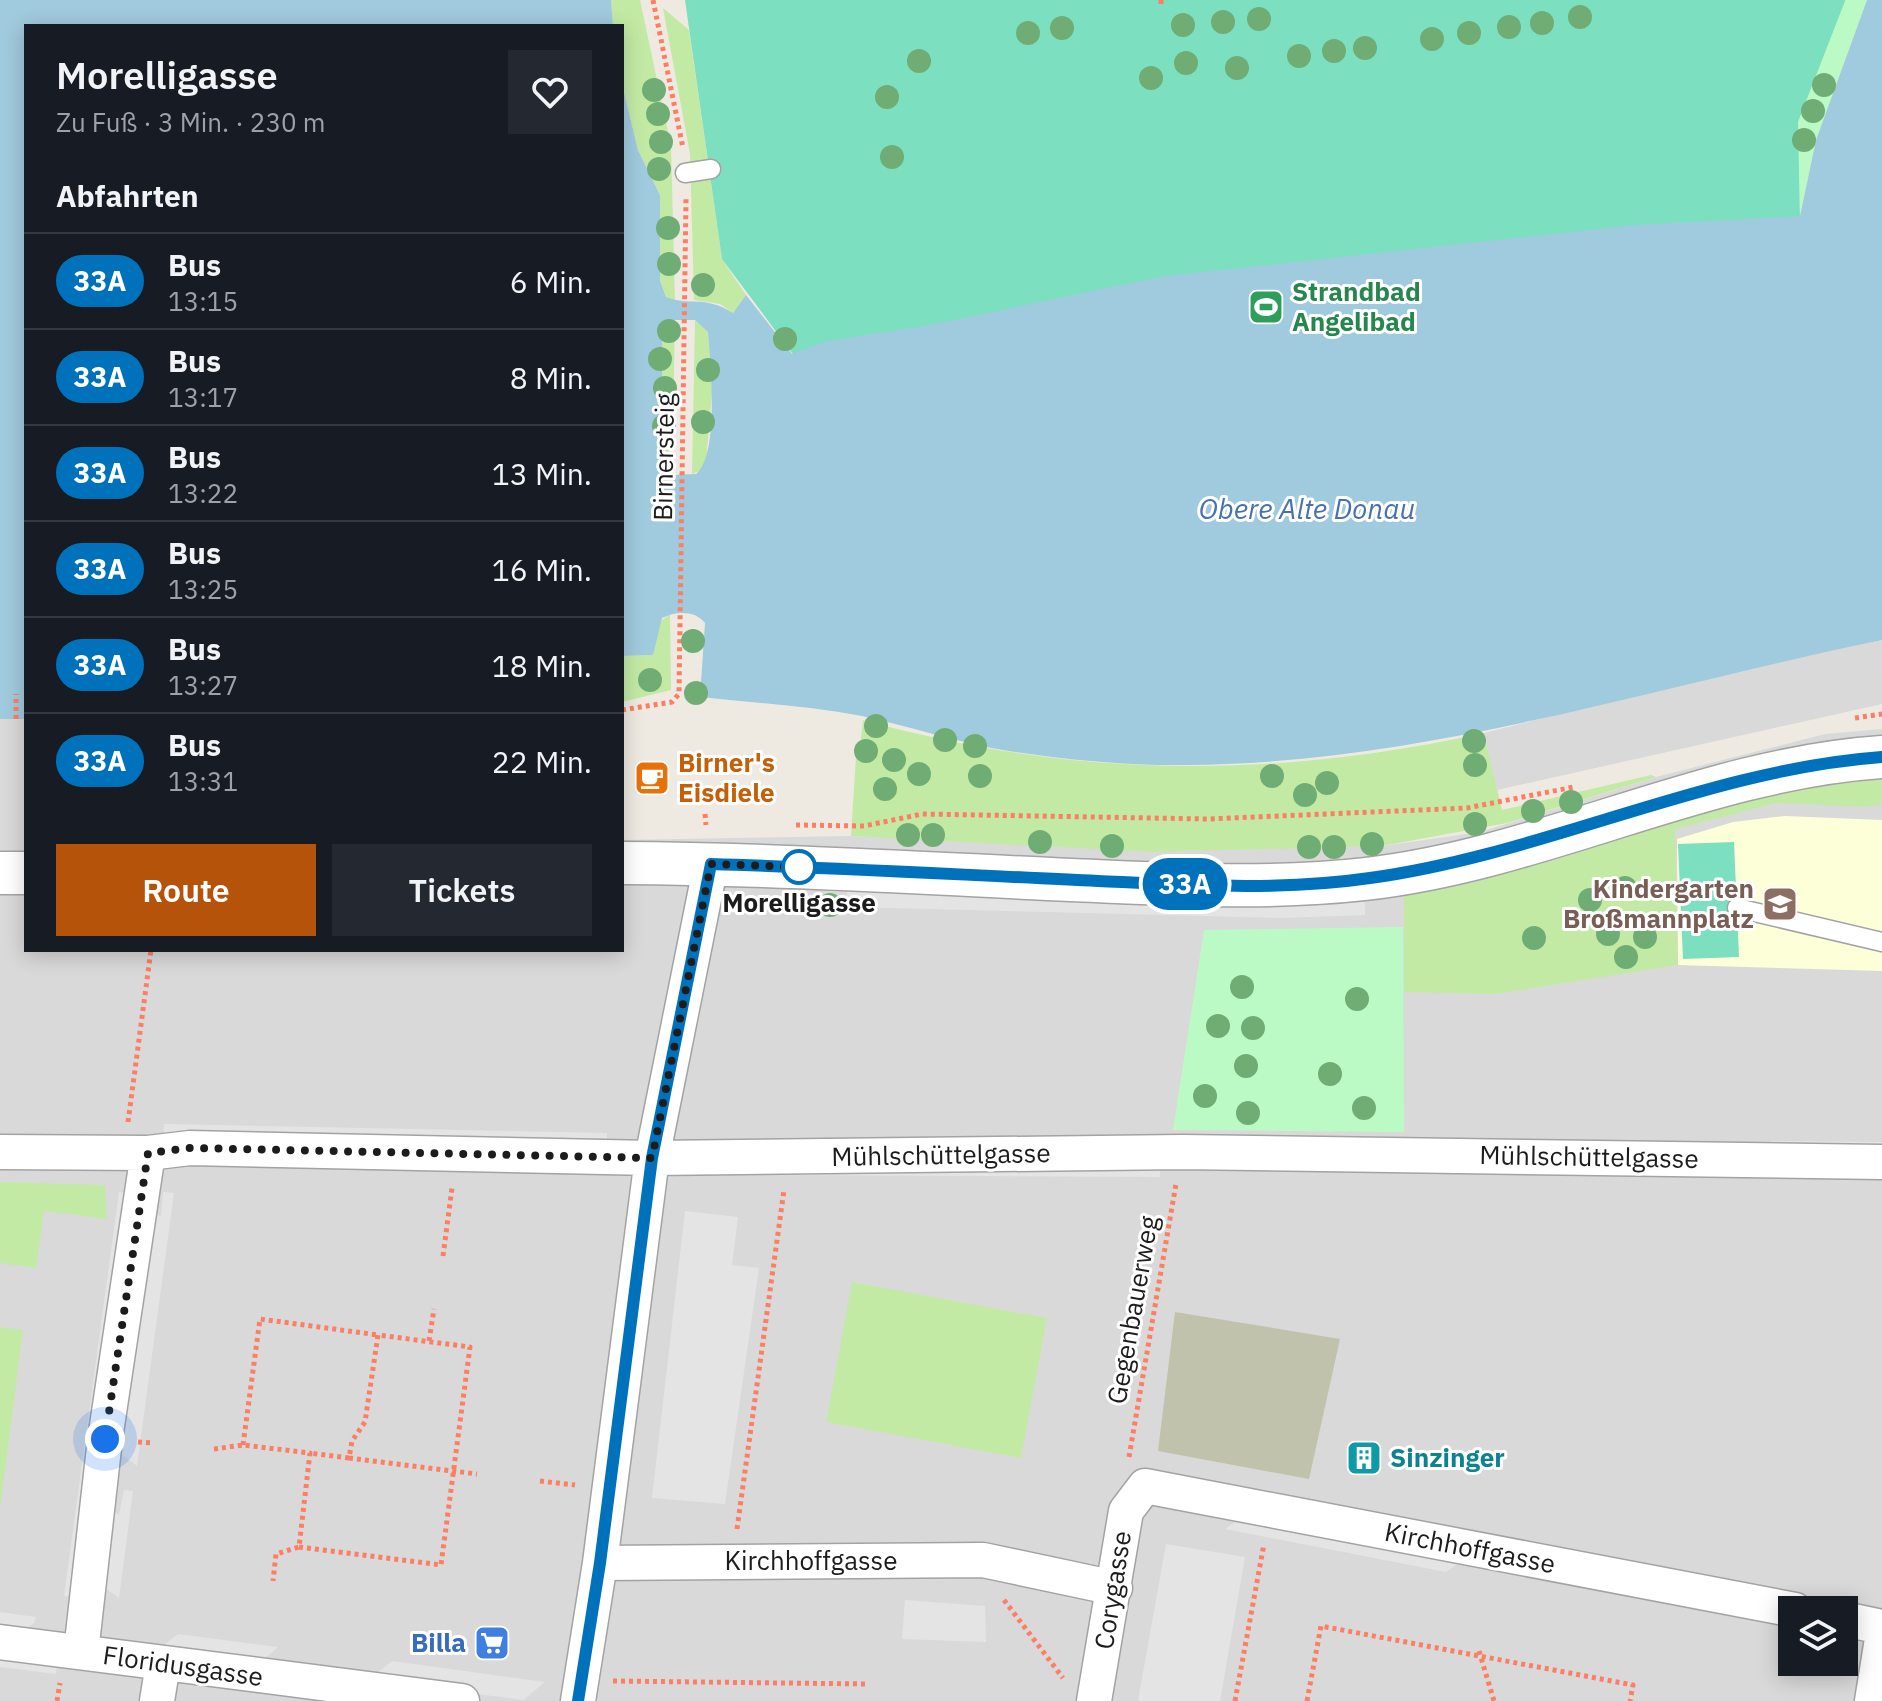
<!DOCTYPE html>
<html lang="de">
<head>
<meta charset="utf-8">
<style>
	:root { --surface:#171b24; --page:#242831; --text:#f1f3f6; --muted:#9ea1a6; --line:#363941; --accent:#b45309 }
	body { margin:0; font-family:"IBM Plex Sans",sans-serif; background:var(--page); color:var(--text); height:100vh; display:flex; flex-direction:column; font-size:30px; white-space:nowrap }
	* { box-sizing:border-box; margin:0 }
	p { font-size:26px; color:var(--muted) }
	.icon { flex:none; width:44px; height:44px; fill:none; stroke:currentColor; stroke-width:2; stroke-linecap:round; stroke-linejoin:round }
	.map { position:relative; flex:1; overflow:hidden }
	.details { position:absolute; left:24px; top:24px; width:600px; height:928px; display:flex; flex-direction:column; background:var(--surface); border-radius:0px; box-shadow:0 4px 20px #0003 }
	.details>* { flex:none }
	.badge { padding:0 16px; border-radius:26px; font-size:28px; line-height:52px }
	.tools { position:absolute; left:1778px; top:1596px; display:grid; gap:16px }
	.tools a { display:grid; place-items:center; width:80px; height:80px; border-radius:0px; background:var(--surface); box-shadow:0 4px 20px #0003; font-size:40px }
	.you { position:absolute; width:40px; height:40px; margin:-20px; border:6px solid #fff; border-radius:50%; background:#1a73e8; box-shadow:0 0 0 12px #1a73e833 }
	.map>.badge { position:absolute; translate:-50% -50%; box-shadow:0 0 0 4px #fff }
	h2 { padding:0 32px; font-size:30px; line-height:72px }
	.round { display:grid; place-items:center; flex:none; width:84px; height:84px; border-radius:0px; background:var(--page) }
	.head { display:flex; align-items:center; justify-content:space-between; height:136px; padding:0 32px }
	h1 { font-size:38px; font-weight:600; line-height:60px }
	.action { display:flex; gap:16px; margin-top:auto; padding:16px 32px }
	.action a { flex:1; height:92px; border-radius:0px; background:var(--accent); color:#fff; font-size:32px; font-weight:600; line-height:92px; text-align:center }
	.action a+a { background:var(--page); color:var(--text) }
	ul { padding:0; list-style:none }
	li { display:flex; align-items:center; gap:24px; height:96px; padding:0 32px; border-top:2px solid var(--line) }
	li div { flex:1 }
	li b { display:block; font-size:30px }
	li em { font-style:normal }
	li .badge { min-width:88px; font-weight:700; text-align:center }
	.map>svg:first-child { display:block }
	.residential { fill:#dad9d9; fill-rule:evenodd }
	.education { fill:#fcffd8 }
	.construction { fill:#c0c2ac }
	.grass { fill:#c2eaa5 }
	.park { fill:#bbfac5 }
	.pitch { fill:#7cdfc0 }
	.parking { fill:#e4e4e4 }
	.water { fill:#a0cadd; fill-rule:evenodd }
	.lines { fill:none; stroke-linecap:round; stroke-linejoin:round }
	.service-casing { stroke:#a3a3a3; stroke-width:21 }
	.minor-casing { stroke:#a3a3a3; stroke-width:37 }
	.tertiary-casing { stroke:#a3a3a3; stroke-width:45 }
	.path { stroke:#fd7e63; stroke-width:5; stroke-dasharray:4 4; stroke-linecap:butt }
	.service { stroke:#fff; stroke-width:18 }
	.minor { stroke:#fff; stroke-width:34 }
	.tertiary { stroke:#fff; stroke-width:42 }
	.tree { fill:#70ad74 }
	.line-casing { stroke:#fff; stroke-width:18 }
	.line { stroke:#0072bc; stroke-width:12 }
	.walk { stroke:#1c1c1c; stroke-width:8; stroke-dasharray:0 14.4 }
	.stop-dot { fill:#fff; stroke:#0072bc; stroke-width:4 }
	.labels { text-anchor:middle; stroke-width:6; stroke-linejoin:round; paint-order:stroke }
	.leisure-label { font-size:26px; font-weight:bold; fill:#27864d; stroke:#fff; text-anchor:start }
	.street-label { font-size:26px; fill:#1c1c1c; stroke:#fff }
	.food-label { font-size:26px; font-weight:bold; fill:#c56008; stroke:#fff; text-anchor:start }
	.education-label { font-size:26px; font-weight:bold; fill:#785e54; stroke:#fff; text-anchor:end }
	.stop-label { font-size:26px; font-weight:bold; fill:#1c1c1c; stroke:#fff }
	.culture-label { font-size:26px; font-weight:bold; fill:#0d838f; stroke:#fff; text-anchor:start }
	.shop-label { font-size:26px; font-weight:bold; fill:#366cbe; stroke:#fff; text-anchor:end }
	.water-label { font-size:28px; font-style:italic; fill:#4772ad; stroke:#fff }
</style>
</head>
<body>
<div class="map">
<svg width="1882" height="1701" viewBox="0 0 1882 1701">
	<rect width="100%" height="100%" fill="#eeeae1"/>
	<!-- residential -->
	<path class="residential" d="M 1882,640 L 1882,704 L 1497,790 L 1484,733 L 1754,666 Z
		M 0,719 L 26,719 L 26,950 L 622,950 L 622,840 L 851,836 L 1088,847 L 1382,846 L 1480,832 L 1656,777 L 1825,734 L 1882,729 L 1882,1701 L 0,1701 ZM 1792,1610 L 1844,1610 L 1844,1662 L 1792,1662 Z"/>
	<!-- education -->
	<path class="education" d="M 1785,816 L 1882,820 L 1882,971 L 1678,965 L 1677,839 L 1733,822 Z"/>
	<!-- construction -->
	<path class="construction" d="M 1175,1312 L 1340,1339 L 1309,1479 L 1158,1451 Z"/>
	<!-- grass -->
	<path class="grass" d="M 611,0 L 640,0 L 671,146 L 675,301 L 666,297 L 660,281 L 660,195 L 638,150 L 622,84 L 622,26 L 613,26 Z
		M 663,8 L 689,30 L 722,259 L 746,295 L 733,313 L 720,304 L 694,300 L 690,154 Z
		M 675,320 L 672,475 L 662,467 L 660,450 L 662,329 Z
		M 695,320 L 708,332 L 712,392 L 706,462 L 702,470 L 692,474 Z
		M 670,614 L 671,690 L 622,702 L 622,656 L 653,655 L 658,623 Z
		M 863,720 C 1074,778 1270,780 1484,733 L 1502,810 L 1651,775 L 1656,777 L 1507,823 L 1382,846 L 1152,852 L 851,836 L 856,756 L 859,755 Z
		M 1882,776 L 1881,804 L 1865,807 L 1777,803 L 1675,829 L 1678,965 L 1496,994 L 1404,992 L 1404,896 L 1471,883 L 1790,786 Z
		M 0,1182 L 105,1185 L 107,1219 L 44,1211 L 36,1268 L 0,1263 Z
		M 852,1282 L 1047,1318 L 1021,1458 L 826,1422 Z
		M 0,1327 L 23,1330 L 0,1509 Z"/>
	<!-- park -->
	<path class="park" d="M 1845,0 L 1867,0 L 1816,140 L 1800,216 L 1798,122 Z
		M 1403,927 L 1404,1132 L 1173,1130 L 1204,930 Z"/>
	<!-- pitch -->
	<path class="pitch" d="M 685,0 L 1845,0 L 1845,1 L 1798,122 L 1801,268 L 813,381 L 722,259 Z
		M 1734,842 L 1739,957 L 1683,959 L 1678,844 Z"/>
	<!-- parking -->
	<path class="parking" d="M 847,890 L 1284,906 L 1365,902 L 1365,915 L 1284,918 L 847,907 Z
		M 164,1124 L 607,1133 L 607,1147 L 163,1137 Z
		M 1770,1141 L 1882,1142 L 1882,1153 L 1771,1152 Z
		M 744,1164 L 1160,1165 L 1160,1177 L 744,1175 Z
		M 119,1192 L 129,1193 L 75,1597 L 64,1596 Z
		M 163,1192 L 174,1193 L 137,1466 L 116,1450 L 149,1208 L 161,1217 Z
		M 685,1211 L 738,1217 L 732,1265 L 759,1268 L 725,1504 L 652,1498 Z
		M 124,1490 L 133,1491 L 119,1598 L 98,1583 L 109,1507 L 119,1515 Z
		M 1248,1513 L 1471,1554 L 1446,1572 L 1225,1529 Z
		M 1166,1544 L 1245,1557 L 1220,1701 L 1138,1701 Z
		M 905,1600 L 985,1606 L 986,1642 L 902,1639 Z
		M 0,1612 L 36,1617 L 34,1623 L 17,1635 L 0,1633 Z
		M 178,1634 L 278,1647 L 256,1666 L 155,1652 Z
		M 0,1654 L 57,1662 L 56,1674 L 0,1667 Z
		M 392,1661 L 545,1682 L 523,1700 L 369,1680 Z"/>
	<!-- water -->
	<path class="water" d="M 0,0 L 611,0 L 613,26 L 26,26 L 26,719 L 0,719 Z
		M 1867,0 L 1882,0 L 1882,640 C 1652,687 1425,763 1189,765 C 1128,766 1063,760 1003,750 C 955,742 909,726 862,716 C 809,706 754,703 700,697 L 705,623 C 695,610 676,611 662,618 L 653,655 L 622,656 L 622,84 L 638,150 L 660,195 L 660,281 L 666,297 C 691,307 702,294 733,313 L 746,295 L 792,354 L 823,342 L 935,324 L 1165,276 L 1636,225 L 1800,216 L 1816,140 ZM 675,320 L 695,320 L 708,332 C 710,363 720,454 696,474 L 672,475 L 662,467 L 662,329 Z"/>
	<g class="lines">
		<defs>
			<path id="service" d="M 685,173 L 711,169
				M 1737,908 L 1882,942"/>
			<path id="minor" d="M 0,1152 L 148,1153 L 190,1148 L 652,1158 L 1182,1152 L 1882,1162
				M 600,1563 L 983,1560 L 1115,1588
				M 1844,1619 L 1882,1627
				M 0,1642 L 462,1701
				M 81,1652 L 105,1439 L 148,1153
				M 157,1701 L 163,1664
				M 578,1701 L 600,1563 L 652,1158 L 711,864
				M 1094,1701 L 1126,1511 L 1145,1486 L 1795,1610
				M 1872,1701 L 1882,1639"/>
			<path id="tertiary" d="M 622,863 C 772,864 921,873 1071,880 C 1168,884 1268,890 1365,879 C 1543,859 1703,769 1882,757
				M 0,873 L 26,873"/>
		</defs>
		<!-- service casing -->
		<use href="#service" class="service-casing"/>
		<!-- minor casing -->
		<use href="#minor" class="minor-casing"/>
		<!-- tertiary casing -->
		<use href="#tertiary" class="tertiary-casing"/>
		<!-- path -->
		<path class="path" d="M 653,0 L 683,148
			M 1161,0 L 1161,6
			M 622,710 L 672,702 L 679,694 L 686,198
			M 1855,718 L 1882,714
			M 16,719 L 16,694
			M 705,814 L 706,825
			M 796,825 L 864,826 L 922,814 L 1208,819 L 1467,808 L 1574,787
			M 128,1122 L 151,950
			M 443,1256 L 452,1188
			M 429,1341 L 434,1309
			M 138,1442 L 153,1443
			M 243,1445 L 260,1319 L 378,1335
			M 214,1449 L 243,1445 L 310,1453 L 299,1547 L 276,1554 L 273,1581
			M 1129,1457 L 1176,1184
			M 349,1458 L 477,1474
			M 540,1481 L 575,1485
			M 737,1529 L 784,1190
			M 299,1547 L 441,1565 L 470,1347 L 378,1335 L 365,1422 L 352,1441 L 349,1458 L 310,1453
			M 1004,1600 L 1063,1678
			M 1479,1651 L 1494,1701
			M 613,1681 L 869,1684
			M 57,1701 L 60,1683
			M 1235,1701 L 1264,1544
			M 1307,1701 L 1321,1626 L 1633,1685 L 1630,1701"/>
		<!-- service -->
		<use href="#service" class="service"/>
		<!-- minor -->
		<use href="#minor" class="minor"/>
		<!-- tertiary -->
		<use href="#tertiary" class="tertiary"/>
	</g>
	<!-- trees -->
	<g class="tree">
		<circle cx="1580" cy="17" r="12"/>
		<circle cx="1259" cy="19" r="12"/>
		<circle cx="1223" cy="22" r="12"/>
		<circle cx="1542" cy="23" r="12"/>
		<circle cx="1183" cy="25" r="12"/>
		<circle cx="1509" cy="27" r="12"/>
		<circle cx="1062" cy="28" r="12"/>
		<circle cx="1028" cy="33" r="12"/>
		<circle cx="1469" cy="33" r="12"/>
		<circle cx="1432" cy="39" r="12"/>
		<circle cx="1365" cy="48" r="12"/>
		<circle cx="1334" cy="51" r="12"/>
		<circle cx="1299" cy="56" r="12"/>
		<circle cx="919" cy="61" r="12"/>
		<circle cx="1186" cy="63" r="12"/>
		<circle cx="1237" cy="68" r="12"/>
		<circle cx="1151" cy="78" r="12"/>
		<circle cx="1824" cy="85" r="12"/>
		<circle cx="654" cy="90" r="12"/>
		<circle cx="887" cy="97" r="12"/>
		<circle cx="1813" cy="111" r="12"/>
		<circle cx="658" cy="114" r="12"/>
		<circle cx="1804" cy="140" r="12"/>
		<circle cx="661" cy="142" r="12"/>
		<circle cx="892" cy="157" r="12"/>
		<circle cx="659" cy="169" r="12"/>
		<circle cx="668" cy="228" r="12"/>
		<circle cx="669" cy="264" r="12"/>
		<circle cx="703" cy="285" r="12"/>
		<circle cx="669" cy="331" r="12"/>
		<circle cx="785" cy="339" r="12"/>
		<circle cx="660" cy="359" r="12"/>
		<circle cx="708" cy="370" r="12"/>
		<circle cx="665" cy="388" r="12"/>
		<circle cx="703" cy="422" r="12"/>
		<circle cx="664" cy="426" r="12"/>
		<circle cx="693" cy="641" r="12"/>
		<circle cx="650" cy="680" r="12"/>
		<circle cx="696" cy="693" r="12"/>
		<circle cx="876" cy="726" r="12"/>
		<circle cx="945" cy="740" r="12"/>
		<circle cx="1474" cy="741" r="12"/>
		<circle cx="975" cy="746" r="12"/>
		<circle cx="866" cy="751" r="12"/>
		<circle cx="894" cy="760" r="12"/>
		<circle cx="1475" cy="765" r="12"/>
		<circle cx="919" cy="774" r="12"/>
		<circle cx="980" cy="776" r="12"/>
		<circle cx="1272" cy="776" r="12"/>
		<circle cx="1327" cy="783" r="12"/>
		<circle cx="885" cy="789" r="12"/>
		<circle cx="1305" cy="795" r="12"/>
		<circle cx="1571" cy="802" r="12"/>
		<circle cx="1533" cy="811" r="12"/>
		<circle cx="1475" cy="824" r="12"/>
		<circle cx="908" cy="835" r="12"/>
		<circle cx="933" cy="835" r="12"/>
		<circle cx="1040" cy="842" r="12"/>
		<circle cx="1372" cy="844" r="12"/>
		<circle cx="1112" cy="846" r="12"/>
		<circle cx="1309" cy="847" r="12"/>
		<circle cx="1334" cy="847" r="12"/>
		<circle cx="1625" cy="888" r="12"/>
		<circle cx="1590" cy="900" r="12"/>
		<circle cx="830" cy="905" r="12"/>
		<circle cx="1608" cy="934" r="12"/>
		<circle cx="1645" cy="937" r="12"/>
		<circle cx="1534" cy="938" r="12"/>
		<circle cx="1626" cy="957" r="12"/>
		<circle cx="1242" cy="987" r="12"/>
		<circle cx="1357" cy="999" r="12"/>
		<circle cx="1218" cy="1026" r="12"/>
		<circle cx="1253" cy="1028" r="12"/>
		<circle cx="1246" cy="1066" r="12"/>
		<circle cx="1330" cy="1074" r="12"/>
		<circle cx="1205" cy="1096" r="12"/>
		<circle cx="1364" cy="1108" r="12"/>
		<circle cx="1248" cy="1113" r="12"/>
	</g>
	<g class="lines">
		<defs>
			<path id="line" d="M 578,1701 L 600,1563 L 652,1158 L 711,864 C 840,868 969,875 1098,881 C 1188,885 1281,891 1370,878 C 1545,854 1705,770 1882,757"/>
		</defs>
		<!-- line casing -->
		<use href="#line" class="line-casing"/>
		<!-- line -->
		<use href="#line" class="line"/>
		<!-- walk -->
		<path class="walk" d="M 105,1439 L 148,1153 L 190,1148 L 652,1158 L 711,864 L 799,867"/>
	</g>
	<!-- icons -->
	<defs>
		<symbol id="stadium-square" viewBox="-11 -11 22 22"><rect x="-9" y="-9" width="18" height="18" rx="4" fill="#2e9e5b" stroke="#fff"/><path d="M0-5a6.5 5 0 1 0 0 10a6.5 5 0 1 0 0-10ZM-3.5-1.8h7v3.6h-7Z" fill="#fff"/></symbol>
		<symbol id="cafe-square" viewBox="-11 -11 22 22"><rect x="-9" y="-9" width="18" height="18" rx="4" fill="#e8710a" stroke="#fff"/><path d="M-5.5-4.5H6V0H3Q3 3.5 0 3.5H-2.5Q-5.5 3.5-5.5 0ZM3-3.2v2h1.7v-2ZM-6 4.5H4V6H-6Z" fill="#fff"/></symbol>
		<symbol id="school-square" viewBox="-11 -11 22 22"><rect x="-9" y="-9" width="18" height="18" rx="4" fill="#8d6e63" stroke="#fff"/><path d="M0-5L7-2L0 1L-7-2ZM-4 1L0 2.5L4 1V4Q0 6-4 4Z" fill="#fff"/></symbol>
		<symbol id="building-square" viewBox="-11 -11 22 22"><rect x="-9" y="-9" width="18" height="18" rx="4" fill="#0f9aa8" stroke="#fff"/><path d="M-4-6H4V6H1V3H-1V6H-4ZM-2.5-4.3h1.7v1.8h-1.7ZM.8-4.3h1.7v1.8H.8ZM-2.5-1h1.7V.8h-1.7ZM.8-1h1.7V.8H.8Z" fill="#fff"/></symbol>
		<symbol id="supermarket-square" viewBox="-11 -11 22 22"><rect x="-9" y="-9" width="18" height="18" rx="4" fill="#3f7fe0" stroke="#fff"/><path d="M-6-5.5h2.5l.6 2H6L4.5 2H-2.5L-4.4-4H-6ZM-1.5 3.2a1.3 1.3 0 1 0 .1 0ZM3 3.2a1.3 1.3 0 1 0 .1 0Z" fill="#fff"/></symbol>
	</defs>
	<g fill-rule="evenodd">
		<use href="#stadium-square" x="1246" y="287" width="40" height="40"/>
		<use href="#cafe-square" x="632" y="758" width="40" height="40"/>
		<use href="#school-square" x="1760" y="884" width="40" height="40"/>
		<use href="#building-square" x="1344" y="1438" width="40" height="40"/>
		<use href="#supermarket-square" x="472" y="1623" width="40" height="40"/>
	</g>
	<!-- markers -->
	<circle class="stop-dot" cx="799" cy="867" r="16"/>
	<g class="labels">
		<!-- leisure labels -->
		<g class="leisure-label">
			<text x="1292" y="301">Strandbad<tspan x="1292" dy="30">Angelibad</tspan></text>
		</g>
		<!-- street labels -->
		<g class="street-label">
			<text transform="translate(664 457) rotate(-89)" y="9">Birnersteig</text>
			<text transform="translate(941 1155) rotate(-1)" y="9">Mühlschüttelgasse</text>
			<text transform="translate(1589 1157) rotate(1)" y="9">Mühlschüttelgasse</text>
			<text transform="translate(1133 1310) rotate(-80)" y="9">Gegenbauerweg</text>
			<text transform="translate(1470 1548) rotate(11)" y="9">Kirchhoffgasse</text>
			<text x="811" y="1570">Kirchhoffgasse</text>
			<text transform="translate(1113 1590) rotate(-81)" y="9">Corygasse</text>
			<text transform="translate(183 1666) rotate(8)" y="9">Floridusgasse</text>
		</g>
		<!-- food labels -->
		<g class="food-label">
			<text x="678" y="772">Birner's<tspan x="678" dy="30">Eisdiele</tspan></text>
		</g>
		<!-- education labels -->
		<g class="education-label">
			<text x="1754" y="898">Kindergarten<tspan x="1754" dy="30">Broßmannplatz</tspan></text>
		</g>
		<!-- stop labels -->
		<g class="stop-label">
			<text x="799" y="912">Morelligasse</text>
		</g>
		<!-- culture labels -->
		<g class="culture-label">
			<text x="1390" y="1467">Sinzinger</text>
		</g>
		<!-- shop labels -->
		<g class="shop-label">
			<text x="466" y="1652">Billa</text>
		</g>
		<!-- water labels -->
		<g class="water-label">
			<text x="1307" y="519">Obere Alte Donau</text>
		</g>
	</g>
</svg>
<div class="tools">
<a><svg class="icon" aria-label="layers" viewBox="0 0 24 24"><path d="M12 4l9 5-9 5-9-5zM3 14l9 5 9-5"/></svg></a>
</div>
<div class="you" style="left:105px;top:1439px"></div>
<b class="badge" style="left:1185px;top:884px;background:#0072bc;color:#fff">33A</b>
<section class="details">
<div class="head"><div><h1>Morelligasse</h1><p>Zu Fuß · 3 Min. · 230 m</p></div><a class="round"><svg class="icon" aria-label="heart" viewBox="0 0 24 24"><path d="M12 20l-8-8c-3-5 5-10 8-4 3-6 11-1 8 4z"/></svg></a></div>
<h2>Abfahrten</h2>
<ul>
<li><span class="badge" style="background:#0072bc;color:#fff">33A</span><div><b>Bus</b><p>13:15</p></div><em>6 Min.</em></li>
<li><span class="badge" style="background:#0072bc;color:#fff">33A</span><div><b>Bus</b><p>13:17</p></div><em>8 Min.</em></li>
<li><span class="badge" style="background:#0072bc;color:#fff">33A</span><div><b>Bus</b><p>13:22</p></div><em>13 Min.</em></li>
<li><span class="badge" style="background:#0072bc;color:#fff">33A</span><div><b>Bus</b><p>13:25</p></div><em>16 Min.</em></li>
<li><span class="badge" style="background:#0072bc;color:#fff">33A</span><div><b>Bus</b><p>13:27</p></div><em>18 Min.</em></li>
<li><span class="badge" style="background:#0072bc;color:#fff">33A</span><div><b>Bus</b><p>13:31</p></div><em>22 Min.</em></li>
</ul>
<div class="action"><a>Route</a><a>Tickets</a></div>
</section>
</div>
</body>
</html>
